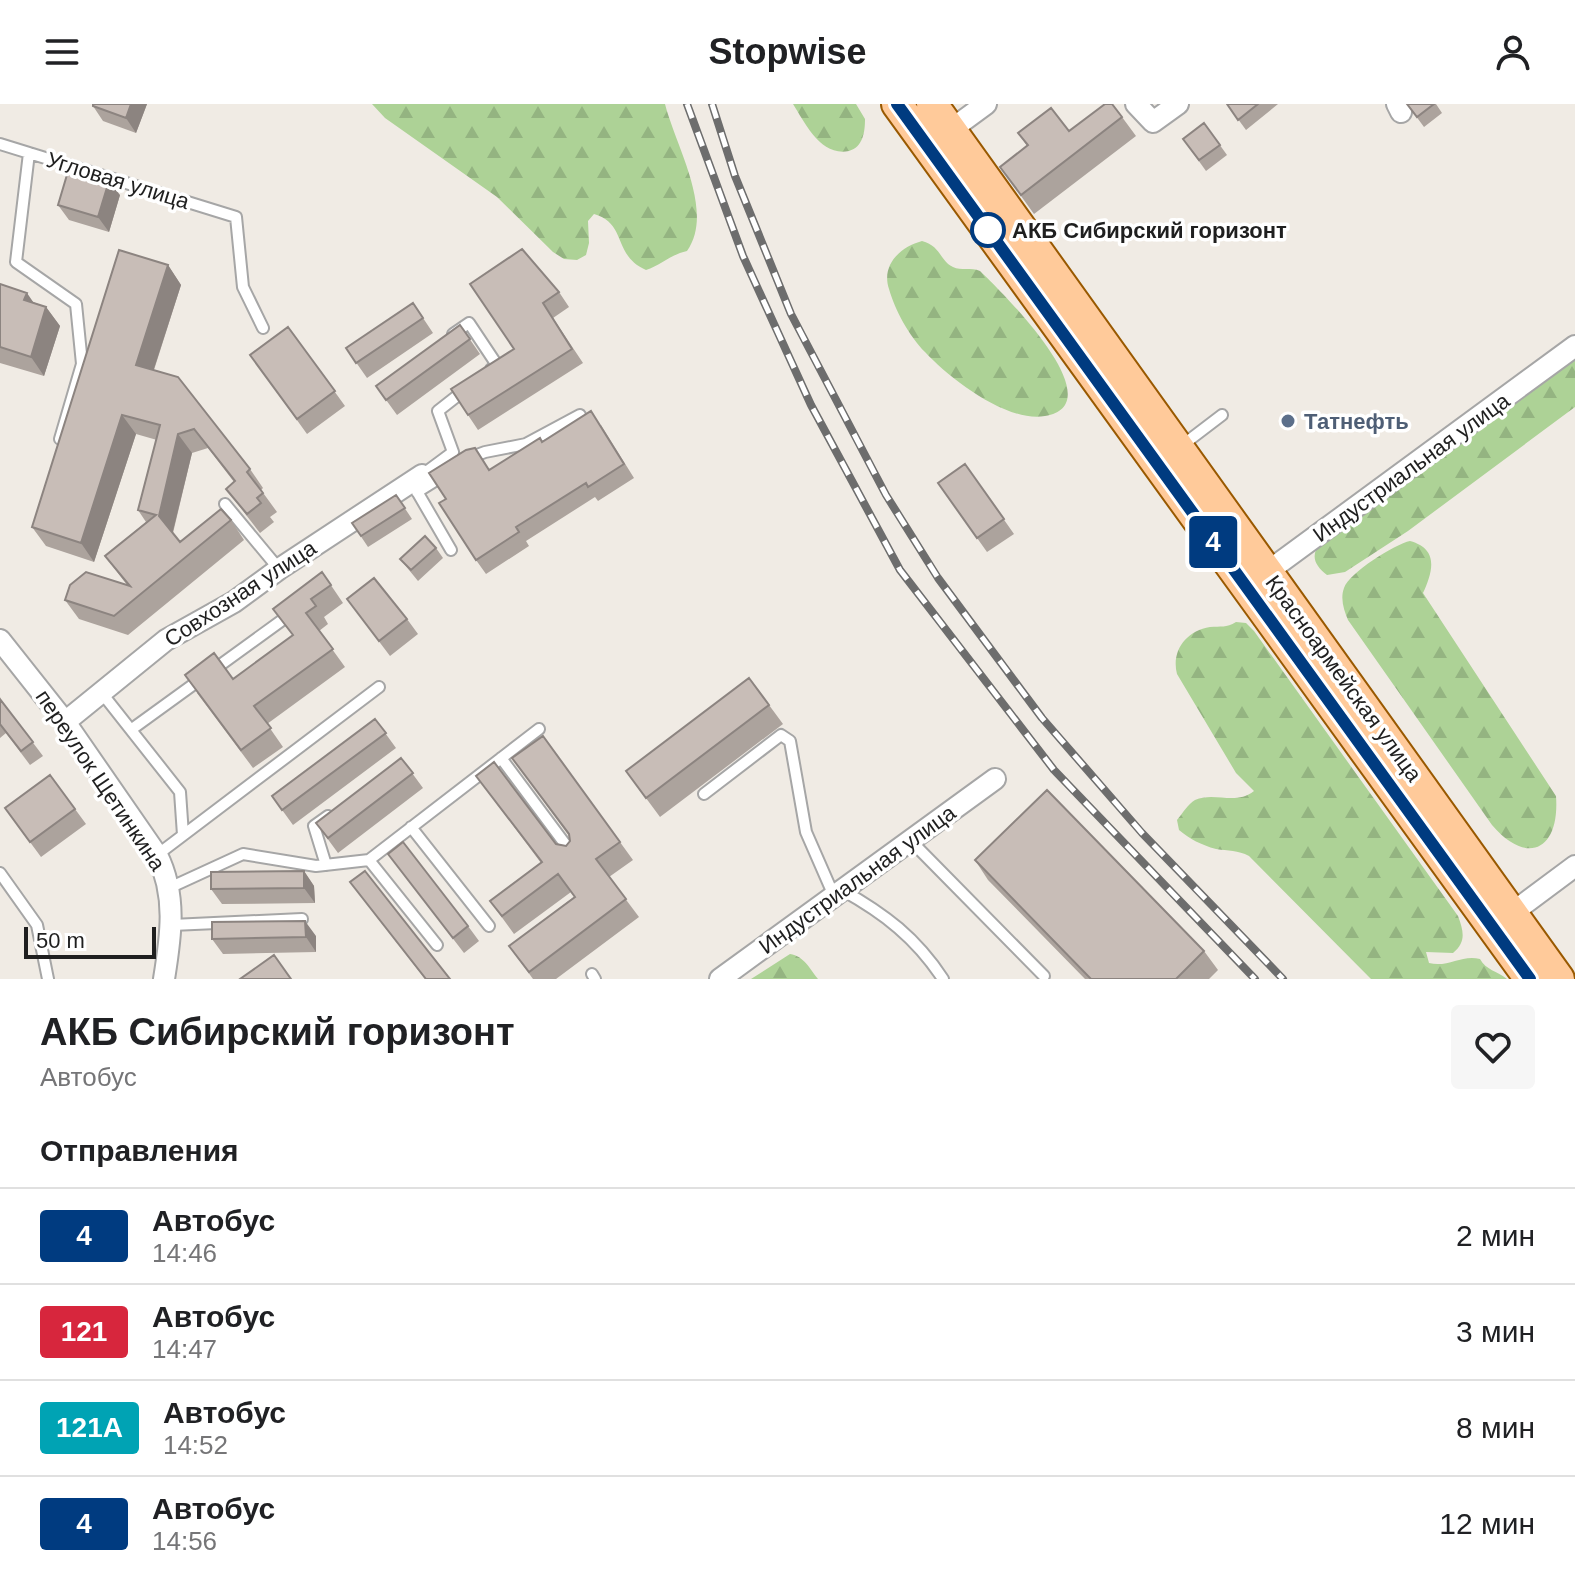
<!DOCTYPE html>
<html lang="ru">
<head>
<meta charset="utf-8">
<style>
	:root { --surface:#fff; --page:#f6f6f6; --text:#202124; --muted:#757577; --line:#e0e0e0 }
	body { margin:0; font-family:Arial,sans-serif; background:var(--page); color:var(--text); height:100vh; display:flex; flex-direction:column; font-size:30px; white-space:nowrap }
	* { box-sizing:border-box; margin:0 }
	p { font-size:26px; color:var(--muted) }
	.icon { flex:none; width:44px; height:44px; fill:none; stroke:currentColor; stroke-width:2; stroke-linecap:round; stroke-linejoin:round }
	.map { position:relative; height:875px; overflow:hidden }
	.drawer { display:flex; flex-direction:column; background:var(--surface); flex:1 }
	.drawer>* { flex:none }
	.badge { padding:0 16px; border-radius:6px; font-size:28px; line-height:52px }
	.scale { position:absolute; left:24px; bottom:20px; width:132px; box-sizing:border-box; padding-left:8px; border:4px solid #1f1f1f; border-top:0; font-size:22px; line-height:28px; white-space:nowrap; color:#1f1f1f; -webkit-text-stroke:6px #fff; paint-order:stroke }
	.map>.badge { position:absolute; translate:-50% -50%; box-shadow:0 0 0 4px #fff }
	h2 { padding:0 40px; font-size:30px; line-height:72px }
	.round { display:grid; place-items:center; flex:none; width:84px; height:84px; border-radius:8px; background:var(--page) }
	.headline { display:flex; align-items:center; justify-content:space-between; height:136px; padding:0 40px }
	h1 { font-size:38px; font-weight:700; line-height:60px }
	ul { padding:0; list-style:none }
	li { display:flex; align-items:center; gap:24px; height:96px; padding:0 40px; border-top:2px solid var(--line) }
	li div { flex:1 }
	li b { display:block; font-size:30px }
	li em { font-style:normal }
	li .badge { min-width:88px; font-weight:700; text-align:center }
	header { display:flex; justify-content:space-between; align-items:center; height:104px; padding:0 40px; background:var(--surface); font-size:36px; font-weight:700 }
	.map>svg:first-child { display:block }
	.forest { fill:url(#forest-firs) }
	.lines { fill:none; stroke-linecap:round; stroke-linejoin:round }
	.lane-casing { stroke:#a6a6a6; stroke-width:14 }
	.street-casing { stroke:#a6a6a6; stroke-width:24 }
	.primary-casing { stroke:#995900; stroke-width:34 }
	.lane { stroke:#fff; stroke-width:10 }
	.street { stroke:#fff; stroke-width:20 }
	.primary { stroke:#ffca9a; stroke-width:30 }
	.rail-casing { stroke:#6d6d6d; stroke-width:8 }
	.rail { stroke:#fff; stroke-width:5; stroke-dasharray:15; stroke-linecap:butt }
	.wall { fill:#aca39d }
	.shaded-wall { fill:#8c8480 }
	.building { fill:#c8bdb7; stroke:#8c8480; stroke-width:2 }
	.line-casing { stroke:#fff; stroke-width:18 }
	.line { stroke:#003b80; stroke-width:12 }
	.stop-dot { fill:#fff; stroke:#003b80; stroke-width:4 }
	.service-dot { fill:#5c6f8a; stroke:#fff; stroke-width:3 }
	.labels { text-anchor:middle; stroke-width:7; stroke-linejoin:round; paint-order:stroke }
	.street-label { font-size:22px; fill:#1f1f1f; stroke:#fff }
	.stop-label { font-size:22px; font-weight:bold; fill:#1f1f1f; stroke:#fff; text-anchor:start }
	.service-label { font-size:22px; font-weight:bold; fill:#4e5e75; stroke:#fff; text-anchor:start }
</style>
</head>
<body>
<header><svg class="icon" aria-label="menu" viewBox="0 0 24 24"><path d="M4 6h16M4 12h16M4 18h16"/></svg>Stopwise<svg class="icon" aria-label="person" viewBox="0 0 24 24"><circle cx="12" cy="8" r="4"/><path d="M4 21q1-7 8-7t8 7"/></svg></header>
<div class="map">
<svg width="1575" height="875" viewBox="0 0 1575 875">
	<defs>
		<pattern id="forest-firs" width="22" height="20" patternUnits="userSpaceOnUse" patternTransform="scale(2)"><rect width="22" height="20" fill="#add296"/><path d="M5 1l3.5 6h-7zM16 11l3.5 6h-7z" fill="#94b481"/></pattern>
	</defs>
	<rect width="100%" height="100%" fill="#f0ebe4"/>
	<!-- forest -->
	<path class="forest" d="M 372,0 L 665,0 C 676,43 715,107 687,147 C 672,150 661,161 646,166 C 612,151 628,120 594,110 L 588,117 L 589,139 L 586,151 L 577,156 L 564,155 L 553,148 L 497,93 L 385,14 Z
		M 793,0 L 856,0 L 865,15 C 865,28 863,43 849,47 C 821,53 805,19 793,0 Z
		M 922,137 C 941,142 940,157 953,163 C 961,167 971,163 980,167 C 1000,186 1116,300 1045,312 C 1007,319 949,274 925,248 C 909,232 895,206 889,185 C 881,161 900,143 922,137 Z
		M 1575,255 L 1575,303 L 1408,427 L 1345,468 L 1327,471 C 1314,461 1310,451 1321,438 Z
		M 1410,437 C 1439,445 1433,467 1423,489 L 1556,692 C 1560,745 1528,763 1492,721 L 1348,516 C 1344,506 1340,495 1344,484 C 1349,469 1395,440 1410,437 Z
		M 1236,518 L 1246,519 L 1254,527 L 1458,812 C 1464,828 1466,838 1453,849 L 1426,848 L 1429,859 C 1448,864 1462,850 1480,855 C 1486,866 1497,867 1507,875 L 1371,875 L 1249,752 C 1238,746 1228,747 1216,745 C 1201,741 1190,735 1179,726 L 1177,716 C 1182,710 1188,700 1195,696 C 1215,687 1235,702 1254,687 L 1236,669 L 1177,570 C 1171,547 1186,527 1210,523 C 1221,522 1226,524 1236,518 Z
		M 790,850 C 804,852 810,865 818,875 L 751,875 Z"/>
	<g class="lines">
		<defs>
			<path id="lane" d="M 0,40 L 236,113 L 243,183 L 263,224
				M 29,49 L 16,158 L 76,200 L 82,260 L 60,335
				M 453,230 L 469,219 L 497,261 L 491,265
				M 1180,343 L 1222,311
				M 469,354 L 485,348 L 526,340 L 580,311
				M 422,371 L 453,348 L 438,307 L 466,285
				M 415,384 L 451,446
				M 417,388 L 446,370
				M 225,400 L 279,465
				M 101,588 L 180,688 L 183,731
				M 132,625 L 292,509
				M 501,654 L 574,752
				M 704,690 L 781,631 L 790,637 L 806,728 L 834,792
				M 411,723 L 489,822
				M 911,737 L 1044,872
				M 157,751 L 379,583
				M 369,756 L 437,841
				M 326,761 L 314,722 L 328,712
				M 0,769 L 37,821 L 48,875
				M 169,784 L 243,750 L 316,762 L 369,756 L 539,625
				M 842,786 C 885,810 916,834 943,875
				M 172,821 L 302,815
				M 592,870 L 595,875"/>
			<path id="street" d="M 1136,0 L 1153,18 L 1178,0
				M 1397,0 L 1401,8
				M 941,33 L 986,0
				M 1259,474 L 1575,242
				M 0,536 L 65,618 L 157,751 C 177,791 171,832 164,875
				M 65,618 L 166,536 L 234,498 L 279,465 L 422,371
				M 1512,809 L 1575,762
				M 720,875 L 995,675"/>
			<path id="primary" d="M 897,0 L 1530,875
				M 932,0 L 1559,875"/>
		</defs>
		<!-- lane casing -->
		<use href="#lane" class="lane-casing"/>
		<!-- street casing -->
		<use href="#street" class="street-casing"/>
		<!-- primary casing -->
		<use href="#primary" class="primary-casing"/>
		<!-- lane -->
		<use href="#lane" class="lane"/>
		<!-- street -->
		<use href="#street" class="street"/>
		<!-- primary -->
		<use href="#primary" class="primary"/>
		<defs>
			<path id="rail" d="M 687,0 L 743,152 L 811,301 L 900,466 L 1054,666 L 1255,875
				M 712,0 L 735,72 L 791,210 L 886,391 L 938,474 L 1042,614 L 1142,729 L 1283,875"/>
		</defs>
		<!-- rail casing -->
		<use href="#rail" class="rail-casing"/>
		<!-- rail -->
		<use href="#rail" class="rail"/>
	</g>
	<!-- wall -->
	<path class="wall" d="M 93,0 L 147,0 L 136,29 L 103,17 L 93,2 Z
		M 1227,0 L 1278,0 L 1246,26 Z
		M 1407,0 L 1436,0 L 1442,9 L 1424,23 Z
		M 1122,13 L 1136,32 L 1034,110 L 1000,63 L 1027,42 L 1018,29 L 1069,27 Z
		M 1204,19 L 1227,51 L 1206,67 L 1183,35 Z
		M 120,91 L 109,128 L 69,116 L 58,101 Z
		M 168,161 L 181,181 L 154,266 L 250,365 L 263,384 L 261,386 L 277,408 L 270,413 L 274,418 L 260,429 L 226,385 L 234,378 L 208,344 L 192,349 L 173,429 L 180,438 L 231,416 L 244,436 L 128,531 L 79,515 L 65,496 L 127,481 L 105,452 L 146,418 L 138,406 L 157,336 L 136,330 L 94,458 L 46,442 L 32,423 Z
		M 0,180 L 33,198 L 46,203 L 60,222 L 44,272 L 0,259 Z
		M 470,180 L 559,188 L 569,203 L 553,214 L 583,259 L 478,326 L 468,311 L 514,245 Z
		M 413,199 L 433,229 L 367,274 L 346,244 Z
		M 460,221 L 480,250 L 397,311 L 376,282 Z
		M 288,223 L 345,302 L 307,330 L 250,251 Z
		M 601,321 L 634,374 L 598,397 L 595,393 L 526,437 L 529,442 L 486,470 L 476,456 L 446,395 L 490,366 L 542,338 Z
		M 965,360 L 1014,430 L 987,448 L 938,379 Z
		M 396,391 L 412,415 L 368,443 L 352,419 Z
		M 436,444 L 443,454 L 418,477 L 400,455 Z
		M 322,468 L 343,499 L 324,513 L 328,520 L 319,527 L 345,563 L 267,620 L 283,643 L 253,664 L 197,589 L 233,575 L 293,532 Z
		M 347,495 L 407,515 L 418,530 L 390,552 Z
		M 0,595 L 43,652 L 30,661 L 6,629 L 0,634 Z
		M 769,601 L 783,620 L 660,713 L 626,667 Z
		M 375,615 L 396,644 L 293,721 L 272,692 Z
		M 543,632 L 633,756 L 609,773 L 639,813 L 556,875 L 533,875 L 509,842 L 574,793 L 571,788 L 514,830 L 490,797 L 541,759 L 476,672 L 556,740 L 566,742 L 570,737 L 569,732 L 512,654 Z
		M 401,654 L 423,684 L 338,749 L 316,719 Z
		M 5,704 L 75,705 L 86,720 L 41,753 Z
		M 388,750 L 468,822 L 479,837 L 464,849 Z
		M 975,756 L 1204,847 L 1218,866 L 1209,875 L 1085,875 L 988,776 Z
		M 304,767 L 314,782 L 315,799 L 222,800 L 211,785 Z
		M 350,778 L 450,875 L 425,875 Z
		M 316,832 L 316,848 L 223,850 L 212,835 Z"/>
	<!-- shaded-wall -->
	<path class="shaded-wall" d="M 131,0 L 147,0 L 136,29 L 126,14 Z
		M 109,77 L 120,91 L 109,128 L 98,113 Z
		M 168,161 L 181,181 L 149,280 L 136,261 Z
		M 27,189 L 40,208 L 24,196 Z
		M 46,203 L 60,222 L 44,272 L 31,253 Z
		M 122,311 L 136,330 L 94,458 L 81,439 Z
		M 178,330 L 192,349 L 172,431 L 159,412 Z
		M 304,767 L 314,782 L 315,799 L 304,784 Z
		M 305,817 L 316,832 L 316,848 L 306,833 Z"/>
	<!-- building -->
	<path class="building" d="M 93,0 L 131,0 L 126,14 L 93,2 Z
		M 1105,0 L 1112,0 L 1122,13 L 1021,91 L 1000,63 L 1028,41 L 1018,29 L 1051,4 L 1069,27 Z
		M 1227,0 L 1258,0 L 1238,16 Z
		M 1407,0 L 1434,0 L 1417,13 Z
		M 1204,19 L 1220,41 L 1199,56 L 1183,35 Z
		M 69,64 L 109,77 L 98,113 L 58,101 Z
		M 522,145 L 559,188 L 543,199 L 572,245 L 468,311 L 451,285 L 514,245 L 470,180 Z
		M 119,146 L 168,161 L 136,261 L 178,273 L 250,365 L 247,368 L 263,389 L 257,394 L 261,399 L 247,410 L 226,385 L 235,377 L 194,325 L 178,330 L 159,412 L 180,438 L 221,405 L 231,416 L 114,512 L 65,496 L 70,481 L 86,468 L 130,482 L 105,452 L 156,411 L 138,406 L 160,321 L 122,311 L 81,439 L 32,423 Z
		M 0,180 L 27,189 L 24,196 L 46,203 L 31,253 L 0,243 Z
		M 413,199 L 423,214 L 356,259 L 346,244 Z
		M 460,221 L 470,235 L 386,296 L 376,282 Z
		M 288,223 L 335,287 L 297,315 L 250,251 Z
		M 591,307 L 624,360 L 588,383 L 586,379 L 516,423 L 519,428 L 476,456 L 439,399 L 446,395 L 429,369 L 466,346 L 475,344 L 489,366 L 540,334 L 542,338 Z
		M 965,360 L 1004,415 L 977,434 L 938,379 Z
		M 396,391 L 405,404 L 361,432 L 352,419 Z
		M 425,432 L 436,444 L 411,466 L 400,455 Z
		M 322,468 L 331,481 L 311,495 L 316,502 L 306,509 L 333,545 L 254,602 L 271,624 L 241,646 L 185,571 L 214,549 L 233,575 L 293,531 L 273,505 Z
		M 374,474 L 407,515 L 379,537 L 347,495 Z
		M 749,574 L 769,601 L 646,694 L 626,667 Z
		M 0,595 L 33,638 L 21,647 L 0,620 Z
		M 375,615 L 386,629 L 282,706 L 272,692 Z
		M 543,632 L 620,738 L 596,755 L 626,795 L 529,868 L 509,842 L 575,793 L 558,770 L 502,812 L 490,797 L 542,758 L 476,672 L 494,658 L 556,740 L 566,742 L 570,737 L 569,730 L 512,654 Z
		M 401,654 L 413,669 L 328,734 L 316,719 Z
		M 50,671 L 75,705 L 30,738 L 5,704 Z
		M 1047,686 L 1204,847 L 1176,875 L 1091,875 L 975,756 Z
		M 403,738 L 468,822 L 453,834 L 388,750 Z
		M 304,767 L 304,784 L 211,785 L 211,768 Z
		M 365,767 L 450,875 L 426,875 L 350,778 Z
		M 305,817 L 306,833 L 212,835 L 212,818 Z
		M 274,851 L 291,875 L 240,875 Z"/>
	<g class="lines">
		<defs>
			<path id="line" d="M 897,0 L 1530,875"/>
		</defs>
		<!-- line casing -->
		<use href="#line" class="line-casing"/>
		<!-- line -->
		<use href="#line" class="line"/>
	</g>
	<!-- markers -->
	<circle class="stop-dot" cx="988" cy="126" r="16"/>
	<circle class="service-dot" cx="1288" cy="317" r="8"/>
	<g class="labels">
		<!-- street labels -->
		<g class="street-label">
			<text transform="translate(118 76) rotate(17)" y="8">Угловая улица</text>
			<text transform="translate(1411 363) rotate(-36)" y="8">Индустриальная улица</text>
			<text transform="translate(240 489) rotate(-33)" y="8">Совхозная улица</text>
			<text transform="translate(1344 574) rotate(54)" y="8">Красноармейская улица</text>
			<text transform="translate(101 676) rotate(56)" y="8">переулок Щетинкина</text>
			<text transform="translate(857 775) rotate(-36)" y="8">Индустриальная улица</text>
		</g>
		<!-- stop labels -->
		<g class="stop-label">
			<text x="1012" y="134">АКБ Сибирский горизонт</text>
		</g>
		<!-- service labels -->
		<g class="service-label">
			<text x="1304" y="325">Татнефть</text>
		</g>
	</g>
</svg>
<div class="scale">50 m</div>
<b class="badge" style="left:1213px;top:438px;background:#003b80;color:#fff">4</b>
</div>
<section class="drawer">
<div class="headline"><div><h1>АКБ Сибирский горизонт</h1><p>Автобус</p></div><a class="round"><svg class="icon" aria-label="heart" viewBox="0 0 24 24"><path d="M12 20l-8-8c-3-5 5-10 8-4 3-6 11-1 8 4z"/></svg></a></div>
<h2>Отправления</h2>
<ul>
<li><span class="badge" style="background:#003b80;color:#fff">4</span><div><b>Автобус</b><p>14:46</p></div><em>2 мин</em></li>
<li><span class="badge" style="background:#d7263d;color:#fff">121</span><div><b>Автобус</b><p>14:47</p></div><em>3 мин</em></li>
<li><span class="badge" style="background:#00a3b4;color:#fff">121А</span><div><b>Автобус</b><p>14:52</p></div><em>8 мин</em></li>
<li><span class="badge" style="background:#003b80;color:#fff">4</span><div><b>Автобус</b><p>14:56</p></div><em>12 мин</em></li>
</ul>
</section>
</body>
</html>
